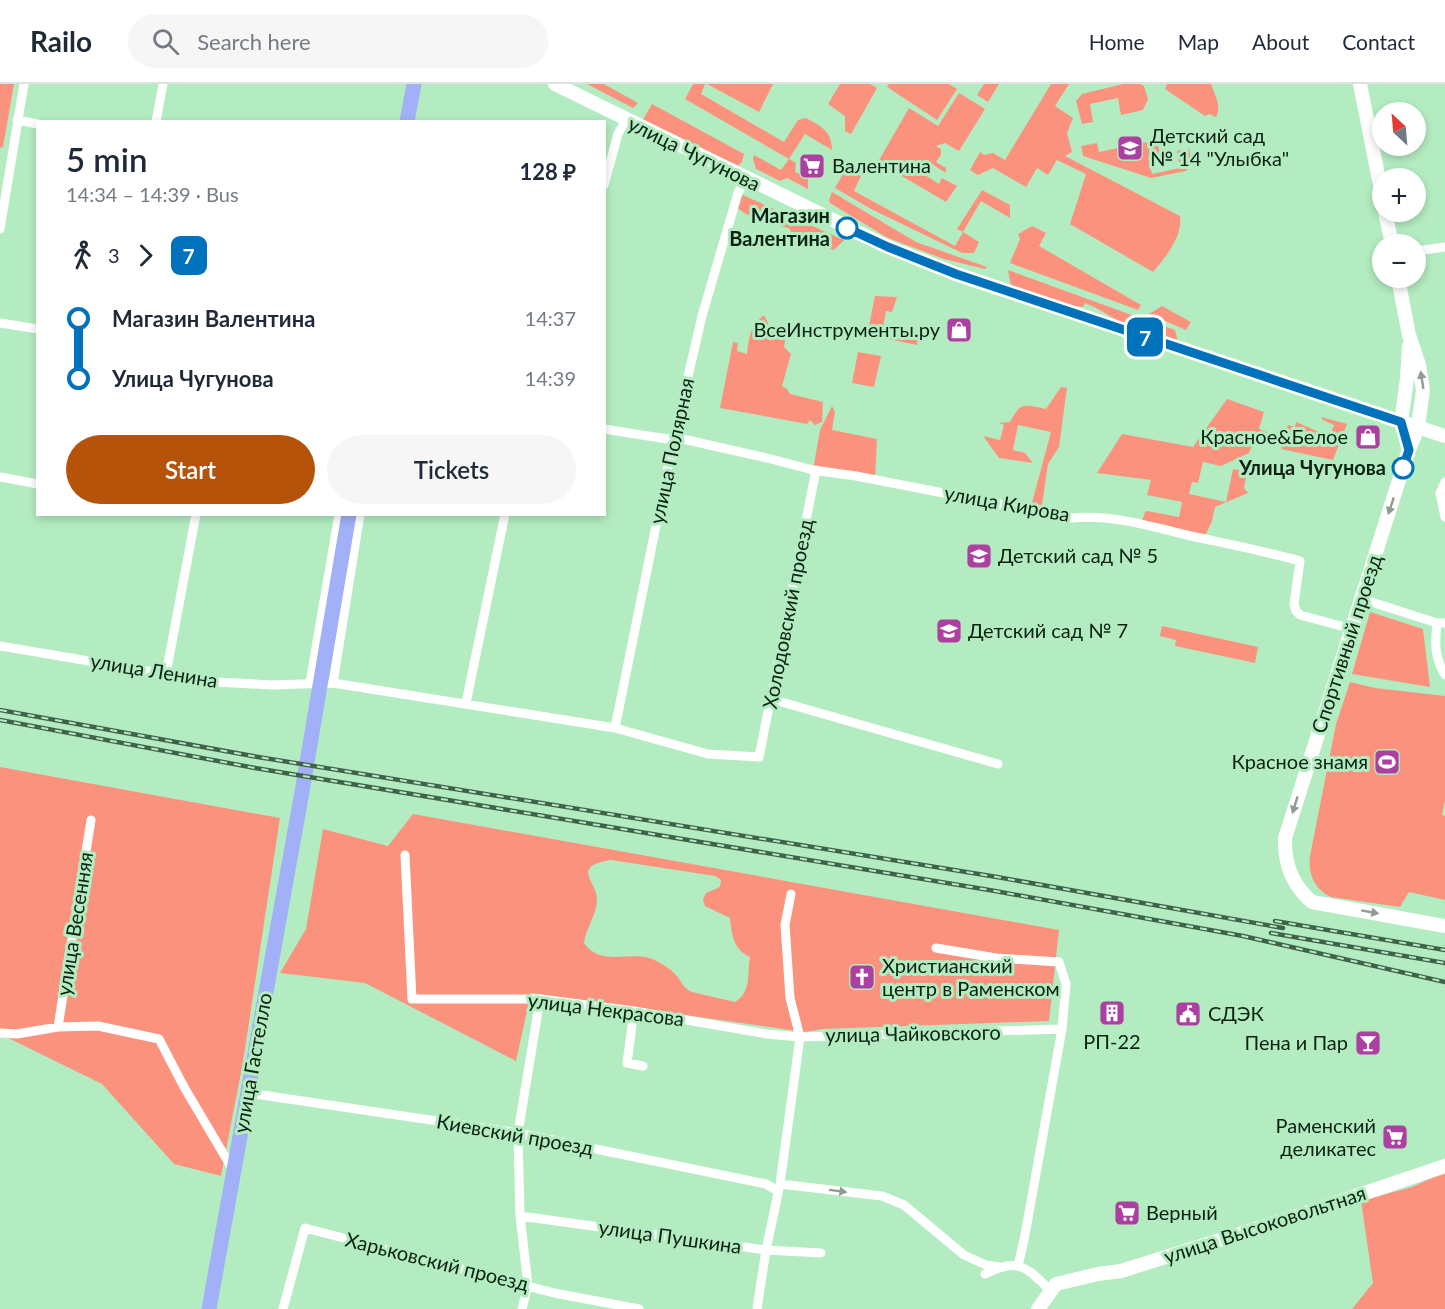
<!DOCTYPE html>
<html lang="en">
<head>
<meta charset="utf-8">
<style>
	:root { --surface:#fff; --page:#f6f6f7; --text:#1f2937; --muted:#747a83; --line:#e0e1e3; --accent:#b45309 }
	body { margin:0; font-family:Lato,sans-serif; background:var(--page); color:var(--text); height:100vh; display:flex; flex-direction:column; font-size:22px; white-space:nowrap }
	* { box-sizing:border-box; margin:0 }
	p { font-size:20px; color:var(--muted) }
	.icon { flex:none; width:33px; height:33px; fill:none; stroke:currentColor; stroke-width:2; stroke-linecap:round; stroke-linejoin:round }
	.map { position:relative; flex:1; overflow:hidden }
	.drawer { position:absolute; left:36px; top:36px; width:570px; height:396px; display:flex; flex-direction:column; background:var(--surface); border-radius:0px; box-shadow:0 3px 9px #0003 }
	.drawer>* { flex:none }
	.badge { padding:0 12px; border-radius:9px; font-size:21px; line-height:39px }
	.needle { width:39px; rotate:334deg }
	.tools { position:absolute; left:1372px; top:18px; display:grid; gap:12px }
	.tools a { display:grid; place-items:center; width:54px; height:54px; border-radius:50%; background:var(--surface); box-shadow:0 3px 9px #0003; font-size:30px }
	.map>.badge { position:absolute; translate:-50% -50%; box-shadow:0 0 0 3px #fff }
	.legs { display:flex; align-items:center; gap:9px; height:66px; padding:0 30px; font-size:20px }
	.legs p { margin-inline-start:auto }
	.summary { display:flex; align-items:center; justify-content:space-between; height:102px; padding:0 30px }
	h1 { font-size:33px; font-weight:600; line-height:45px }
	.cta { display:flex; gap:12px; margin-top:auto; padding:12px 30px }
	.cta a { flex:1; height:69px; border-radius:36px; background:var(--accent); color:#fff; font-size:24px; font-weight:600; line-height:69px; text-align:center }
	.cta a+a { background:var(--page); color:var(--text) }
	ul { padding:0 30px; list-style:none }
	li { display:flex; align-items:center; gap:21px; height:60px; font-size:22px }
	li i { display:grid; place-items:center; width:9px; height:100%; margin:0 8px; background:currentColor }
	li i::after { content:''; width:15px; height:15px; margin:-8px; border:4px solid; border-radius:50%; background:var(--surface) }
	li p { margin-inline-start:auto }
	li:first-child i { background:linear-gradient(#0000 50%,currentColor 0) }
	li:last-child i { background:linear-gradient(currentColor 50%,#0000 0) }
	header { display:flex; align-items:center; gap:36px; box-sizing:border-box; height:84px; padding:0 30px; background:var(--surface); border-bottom:2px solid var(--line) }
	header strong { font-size:28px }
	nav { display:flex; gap:33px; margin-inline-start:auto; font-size:21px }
	.search { width:420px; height:54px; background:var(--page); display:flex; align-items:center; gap:15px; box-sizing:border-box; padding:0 21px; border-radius:33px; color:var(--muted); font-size:22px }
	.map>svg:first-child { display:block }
	.green { fill:#fb927e; fill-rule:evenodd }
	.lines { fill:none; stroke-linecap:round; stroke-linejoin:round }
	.street { stroke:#fff; stroke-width:9 }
	.secondary { stroke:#fff; stroke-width:14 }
	.primary { stroke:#a1b0f7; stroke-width:15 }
	.rail-casing { stroke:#41624a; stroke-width:4.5 }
	.rail { stroke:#b4ecc1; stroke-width:2; stroke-dasharray:7; stroke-linecap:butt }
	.oneway { fill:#919b94 }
	.line-1-casing { stroke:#fff; stroke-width:14 }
	.line-1 { stroke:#0072bc; stroke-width:9 }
	.stop-1-dot { fill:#fff; stroke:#0072bc; stroke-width:3 }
	.labels { text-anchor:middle; stroke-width:6; stroke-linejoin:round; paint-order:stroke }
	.poi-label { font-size:20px; fill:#0b2112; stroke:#b4ecc1; text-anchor:start }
	.street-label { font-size:20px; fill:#0b2112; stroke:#b4ecc1 }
	.stop-label { font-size:20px; font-weight:bold; fill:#0b2112; stroke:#b4ecc1; text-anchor:end }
</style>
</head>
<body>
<header>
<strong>Railo</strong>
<div class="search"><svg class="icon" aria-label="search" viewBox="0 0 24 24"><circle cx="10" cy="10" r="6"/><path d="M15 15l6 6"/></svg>Search here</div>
<nav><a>Home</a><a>Map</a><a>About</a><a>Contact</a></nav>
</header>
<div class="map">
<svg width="1445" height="1225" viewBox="0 0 1445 1225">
	<rect width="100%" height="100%" fill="#b4ecc1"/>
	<!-- green -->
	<path class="green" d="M 0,0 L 14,0 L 3,63 L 0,64 Z
		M 587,0 L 604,0 L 638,19 L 633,24 Z
		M 693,0 L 705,0 L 701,10 L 784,58 L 798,36 L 806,34 C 821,42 832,47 832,66 L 805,50 L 789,75 L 796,79 L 795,88 L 808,94 L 808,105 L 787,94 L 780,97 L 756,85 L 753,75 L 754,71 L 781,86 L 789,75 L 685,15 Z
		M 707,0 L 773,0 L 759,28 Z
		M 840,0 L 870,0 L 877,4 L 851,50 L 845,47 L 845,32 L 828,20 Z
		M 889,0 L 949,0 L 957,5 L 937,36 L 887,3 Z
		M 984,0 L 999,0 L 988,18 L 977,11 Z
		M 1051,0 L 1069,0 L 1055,22 L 1073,34 L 1067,49 L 1072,68 L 1065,72 L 1180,132 C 1183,152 1166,173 1153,188 L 1070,140 L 1086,90 L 1057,76 L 1048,91 L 1037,84 L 1026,103 L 993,84 L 978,91 L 970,86 L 980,68 L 984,71 L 993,69 L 1005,76 Z
		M 1123,0 L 1140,0 L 1144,2 L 1148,15 L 1143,26 L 1121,31 L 1118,14 L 1090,20 L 1093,38 L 1082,40 L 1076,17 L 1082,10 Z
		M 1167,0 L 1211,0 C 1215,11 1222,23 1216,33 L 1209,30 L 1205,32 L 1165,5 Z
		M 959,9 L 985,25 L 959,67 L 945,59 L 936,62 L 941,65 L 941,71 L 936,78 L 946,84 L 946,89 L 927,77 L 920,88 L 939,100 L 942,94 L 957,102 L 946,118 L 878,78 L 909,24 L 938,42 Z
		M 652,20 L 744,70 L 742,78 L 737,83 L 641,39 Z
		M 1157,56 L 1160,70 L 1148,73 L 1152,90 L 1180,84 L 1177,67 L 1189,65 L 1192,80 L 1186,87 L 1151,94 L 1083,72 L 1081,62 L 1097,59 L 1099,68 Z
		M 846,84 L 861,92 L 854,107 L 955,162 L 963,148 L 957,145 L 982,106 L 1010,121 L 1010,134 L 981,117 L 963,148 L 979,158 L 974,169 L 962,169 L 871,125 L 835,104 Z
		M 832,108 L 916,158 L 987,183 L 985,185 L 944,175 L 888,154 L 830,119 L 829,116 Z
		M 738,109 L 844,156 L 834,166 L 792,154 L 790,145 L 746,130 L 734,122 Z
		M 1032,142 L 1046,149 L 1039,162 L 1141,221 L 1138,226 L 1010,179 L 1020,155 L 1018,150 Z
		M 1008,186 L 1140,234 L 1133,242 L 1127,244 C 1114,234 1100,225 1085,219 L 1083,223 L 1061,220 L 1011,202 Z
		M 875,212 L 897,213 L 892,228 L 886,227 L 883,244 L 919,252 L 917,261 L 873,252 L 868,247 Z
		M 1162,222 L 1191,238 L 1186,246 L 1149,230 Z
		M 764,231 L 770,243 C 783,243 787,250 784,263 L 791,270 L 782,302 L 787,305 L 790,310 L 823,318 L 822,338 L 815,341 L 810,336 L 807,340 L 720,324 L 733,258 L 738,259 L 737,267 L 747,270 C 749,253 750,242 764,231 Z
		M 1147,236 L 1175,246 L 1179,262 L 1145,249 L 1143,245 Z
		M 858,268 L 881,272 L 874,303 L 852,299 Z
		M 1061,303 L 1067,304 L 1059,363 L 1048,380 L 1041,428 L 1030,426 L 1051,348 L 1018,341 L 1013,366 L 1025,369 L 1033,379 L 999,374 L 983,352 L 1000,356 L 1004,341 L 999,339 L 1010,338 C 1021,317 1024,321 1046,325 Z
		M 1227,315 L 1264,328 L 1259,345 L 1279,353 L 1275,363 L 1260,359 L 1253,360 L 1249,369 L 1221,382 L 1203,378 L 1198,399 L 1192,398 L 1189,410 L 1226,418 L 1233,385 L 1247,388 L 1244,404 L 1248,409 L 1215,423 L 1212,437 L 1204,454 L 1141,440 L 1145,428 L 1147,427 L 1179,433 L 1182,418 L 1147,411 L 1151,396 L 1097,389 L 1122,350 L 1193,363 Z
		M 832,322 L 835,328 L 832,346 L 877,355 L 875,396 L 813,386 L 820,346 Z
		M 1321,333 L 1347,340 L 1333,376 L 1281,365 L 1288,341 L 1295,343 L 1296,338 L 1324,350 L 1324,348 L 1331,349 L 1334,341 L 1323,336 Z
		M 1370,528 L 1423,545 L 1430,603 L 1352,590 Z
		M 1162,542 L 1258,563 L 1255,579 L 1175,562 L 1176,556 L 1160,552 Z
		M 1350,598 L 1375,604 L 1445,612 L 1445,716 L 1442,731 L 1445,732 L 1445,816 L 1409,808 L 1400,823 L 1331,813 C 1314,805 1308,790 1310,772 L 1336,640 Z
		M 0,683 L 280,734 L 243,978 L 221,1092 L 174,1080 L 102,1000 L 0,950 Z
		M 413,730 L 1059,846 L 1049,937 L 824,945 L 804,948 L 531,909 L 516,977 L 365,899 L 280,889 L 306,845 L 323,745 L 388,762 ZM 611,776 L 715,792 L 721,796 L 720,803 L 706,809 L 703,816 L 705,822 L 730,834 C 732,851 733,865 750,873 C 747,889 752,908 735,918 L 692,908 C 683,904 682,898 676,891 C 671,885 657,876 649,874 C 626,868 600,882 584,859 C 586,844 596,832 597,817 C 598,797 569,783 611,776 Z
		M 1445,1088 L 1445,1225 L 1352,1225 L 1373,1199 L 1361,1117 L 1412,1103 Z"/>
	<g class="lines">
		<!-- street -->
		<path class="street" d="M 17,36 L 38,40
			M 156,38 L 163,0
			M 604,101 L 618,50 L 626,36
			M 0,145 L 24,0
			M 1416,167 L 1445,163
			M 0,239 L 38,245
			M 604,345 L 667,355 L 674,353 L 767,374 L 813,386 L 856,392 L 1072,434 C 1112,430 1153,443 1191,452 C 1228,460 1264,467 1300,477 L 1294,520 L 1296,527 L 1300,531 L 1352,545
			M 0,393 L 38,400
			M 1445,398 L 1440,409 L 1445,433
			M 1362,515 L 1437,539
			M 1445,539 L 1437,539 C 1435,558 1434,573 1445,591
			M 0,562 L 166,590 L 199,597 L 272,601 L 333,599 L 615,644 L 708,670 L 759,673 L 816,386
			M 166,590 L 196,430
			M 310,599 L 339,430
			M 333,599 L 360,430
			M 771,615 L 998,680
			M 466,619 L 505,430
			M 615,644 L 674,353 L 702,232 L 738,109 L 745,94
			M 405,771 L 412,915 L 540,915 L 634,927 L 767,950 L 800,953 L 790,914 L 785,841 L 791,810
			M 936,864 L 996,874 L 1059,878 L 1066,900 L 1062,945 L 1025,1151 L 1018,1182
			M 634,927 L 627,979 L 643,982
			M 58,943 L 91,736
			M 0,949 L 17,950 L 58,943 L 98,942 L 159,955 L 184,1003 L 233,1086
			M 248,1009 L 518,1049 L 766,1100 L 778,1107
			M 780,1100 L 882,1112 L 904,1121 L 964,1171 L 986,1181 L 999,1183
			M 520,1132 L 766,1166 L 821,1169
			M 985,1190 C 1019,1173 1026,1183 1050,1206
			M 283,1225 L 305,1144 L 554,1209 L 639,1225
			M 522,1225 L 528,1201 L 520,1132 L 518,1049 L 540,915
			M 757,1225 L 766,1166 L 780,1100 L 800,953 L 1062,945"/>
		<!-- secondary -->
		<path class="secondary" d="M 555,0 L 888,163 L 956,190 L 1445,352
			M 1360,0 L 1383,116
			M 1385,128 L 1392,160
			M 1398,194 L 1409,251 L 1419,281 L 1423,306 L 1418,343 L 1407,371 L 1285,754 C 1284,780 1292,801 1312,818 L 1445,842
			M 1404,347 L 1401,338 L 1407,295 L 1409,262
			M 1038,1225 L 1056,1200 L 1098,1190 L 1121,1187 L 1300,1131 L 1445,1082"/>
		<!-- primary -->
		<path class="primary" d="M 407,38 L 414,0
			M 209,1225 L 302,708 L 349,430"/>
		<defs>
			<path id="rail" d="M 0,626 L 258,673 L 997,793 L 1283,844
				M 0,636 L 255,684 L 995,807 L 1243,852 L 1445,898
				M 1275,837 L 1445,866
				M 1271,849 L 1445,879"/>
		</defs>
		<!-- rail casing -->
		<use href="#rail" class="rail-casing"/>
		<!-- rail -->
		<use href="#rail" class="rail"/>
	</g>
	<!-- one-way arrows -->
	<defs><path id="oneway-solid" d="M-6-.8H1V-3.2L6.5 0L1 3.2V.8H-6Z" transform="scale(1.5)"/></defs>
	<g class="oneway">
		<use href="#oneway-solid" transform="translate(1422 296) rotate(-99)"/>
		<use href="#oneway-solid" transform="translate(1391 422) rotate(108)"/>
		<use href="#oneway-solid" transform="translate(1295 721) rotate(107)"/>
		<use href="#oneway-solid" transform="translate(1370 828) rotate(10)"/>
		<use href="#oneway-solid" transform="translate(838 1107) rotate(7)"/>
	</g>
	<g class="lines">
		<defs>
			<path id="line-1" d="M 847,144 L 888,163 L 956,190 L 1401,338 L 1409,366 L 1403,384"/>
		</defs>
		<!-- line-1 casing -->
		<use href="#line-1" class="line-1-casing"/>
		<!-- line-1 -->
		<use href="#line-1" class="line-1"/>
	</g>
	<!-- icons -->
	<defs>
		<symbol id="school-square" viewBox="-11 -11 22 22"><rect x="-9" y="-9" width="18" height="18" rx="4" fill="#ab40a0" stroke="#b4ecc1"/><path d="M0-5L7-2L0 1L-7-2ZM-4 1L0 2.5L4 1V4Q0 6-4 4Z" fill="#fff"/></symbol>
		<symbol id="supermarket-square" viewBox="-11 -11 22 22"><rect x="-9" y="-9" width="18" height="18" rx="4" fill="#ab40a0" stroke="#b4ecc1"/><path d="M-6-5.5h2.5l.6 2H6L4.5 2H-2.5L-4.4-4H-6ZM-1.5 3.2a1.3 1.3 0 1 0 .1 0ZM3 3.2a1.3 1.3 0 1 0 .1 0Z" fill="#fff"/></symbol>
		<symbol id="shop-square" viewBox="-11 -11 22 22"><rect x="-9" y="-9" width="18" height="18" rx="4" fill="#ab40a0" stroke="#b4ecc1"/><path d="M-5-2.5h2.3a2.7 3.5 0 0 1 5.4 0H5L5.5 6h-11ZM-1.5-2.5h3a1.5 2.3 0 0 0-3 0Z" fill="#fff"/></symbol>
		<symbol id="stadium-square" viewBox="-11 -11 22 22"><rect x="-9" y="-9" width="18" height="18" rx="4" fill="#ab40a0" stroke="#b4ecc1"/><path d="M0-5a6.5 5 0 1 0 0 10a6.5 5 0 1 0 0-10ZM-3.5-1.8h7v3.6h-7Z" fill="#fff"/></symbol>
		<symbol id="church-square" viewBox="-11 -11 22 22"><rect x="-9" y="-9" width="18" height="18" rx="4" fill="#ab40a0" stroke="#b4ecc1"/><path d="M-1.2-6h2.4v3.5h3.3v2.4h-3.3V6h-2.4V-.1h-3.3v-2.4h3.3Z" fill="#fff"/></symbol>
		<symbol id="building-square" viewBox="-11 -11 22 22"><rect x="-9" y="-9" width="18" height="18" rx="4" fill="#ab40a0" stroke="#b4ecc1"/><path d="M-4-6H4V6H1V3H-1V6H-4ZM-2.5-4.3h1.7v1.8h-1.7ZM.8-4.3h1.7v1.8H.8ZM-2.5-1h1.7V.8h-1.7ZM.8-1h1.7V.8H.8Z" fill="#fff"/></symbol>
		<symbol id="civic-square" viewBox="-11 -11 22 22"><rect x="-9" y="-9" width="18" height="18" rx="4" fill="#ab40a0" stroke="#b4ecc1"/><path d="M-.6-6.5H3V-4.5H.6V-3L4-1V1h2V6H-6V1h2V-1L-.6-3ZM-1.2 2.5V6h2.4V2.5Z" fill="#fff"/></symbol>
		<symbol id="bar-square" viewBox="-11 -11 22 22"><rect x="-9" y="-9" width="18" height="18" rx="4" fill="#ab40a0" stroke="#b4ecc1"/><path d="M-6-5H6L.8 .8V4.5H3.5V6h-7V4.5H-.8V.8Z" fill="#fff"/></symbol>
	</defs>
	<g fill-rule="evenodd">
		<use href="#school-square" x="1115" y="49" width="30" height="30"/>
		<use href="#supermarket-square" x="797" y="67" width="30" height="30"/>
		<use href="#shop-square" x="944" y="231" width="30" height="30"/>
		<use href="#shop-square" x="1353" y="338" width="30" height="30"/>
		<use href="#school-square" x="964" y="457" width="30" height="30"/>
		<use href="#school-square" x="934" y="532" width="30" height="30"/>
		<use href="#stadium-square" x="1372" y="663" width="30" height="30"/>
		<use href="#church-square" x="847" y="878" width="30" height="30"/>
		<use href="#building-square" x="1097" y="914" width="30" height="30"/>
		<use href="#civic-square" x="1173" y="915" width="30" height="30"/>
		<use href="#bar-square" x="1353" y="944" width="30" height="30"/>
		<use href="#supermarket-square" x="1380" y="1038" width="30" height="30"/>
		<use href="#supermarket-square" x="1112" y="1114" width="30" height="30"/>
	</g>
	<!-- markers -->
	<g class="stop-1-dot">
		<circle cx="847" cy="144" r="10"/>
		<circle cx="1403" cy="384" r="10"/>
	</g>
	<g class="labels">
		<!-- poi labels -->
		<g class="poi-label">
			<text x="1150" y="59">Детский сад<tspan x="1150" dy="23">№ 14 "Улыбка"</tspan></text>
			<text x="832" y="89">Валентина</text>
			<text x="940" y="253" text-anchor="end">ВсеИнструменты.ру</text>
			<text x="1348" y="360" text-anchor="end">Красное&amp;Белое</text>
			<text x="998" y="479">Детский сад № 5</text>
			<text x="968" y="554">Детский сад № 7</text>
			<text x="1368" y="685" text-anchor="end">Красное знамя</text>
			<text x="882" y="889">Христианский<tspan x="882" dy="23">центр в Раменском</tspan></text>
			<text x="1208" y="937">СДЭК</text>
			<text x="1112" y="965" text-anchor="middle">РП-22</text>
			<text x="1348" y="966" text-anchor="end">Пена и Пар</text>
			<text x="1376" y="1049" text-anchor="end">Раменский<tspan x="1376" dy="23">деликатес</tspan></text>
			<text x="1146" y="1136">Верный</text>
		</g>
		<!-- street labels -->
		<g class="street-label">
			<text transform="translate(694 70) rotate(26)" y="7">улица Чугунова</text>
			<text transform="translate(672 367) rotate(-78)" y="7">улица Полярная</text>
			<text transform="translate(1007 420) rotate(10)" y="7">улица Кирова</text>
			<text transform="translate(788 530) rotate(-79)" y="7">Холодовский проезд</text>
			<text transform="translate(1347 560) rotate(-72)" y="7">Спортивный проезд</text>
			<text transform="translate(154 587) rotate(9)" y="7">улица Ленина</text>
			<text transform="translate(75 840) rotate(-81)" y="7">улица Весенняя</text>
			<text transform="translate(606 926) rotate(7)" y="7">улица Некрасова</text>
			<text transform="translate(913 950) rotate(-1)" y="7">улица Чайковского</text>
			<text transform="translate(253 979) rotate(-80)" y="7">улица Гастелло</text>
			<text transform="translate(515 1051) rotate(10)" y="7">Киевский проезд</text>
			<text transform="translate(1265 1141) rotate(-18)" y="7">улица Высоковольтная</text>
			<text transform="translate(670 1153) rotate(8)" y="7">улица Пушкина</text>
			<text transform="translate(437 1178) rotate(14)" y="7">Харьковский проезд</text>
		</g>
		<!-- stop labels -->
		<g class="stop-label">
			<text x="830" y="139">Магазин<tspan x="830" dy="23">Валентина</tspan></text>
			<text x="1386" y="391">Улица Чугунова</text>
		</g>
	</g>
</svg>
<div class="tools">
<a><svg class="needle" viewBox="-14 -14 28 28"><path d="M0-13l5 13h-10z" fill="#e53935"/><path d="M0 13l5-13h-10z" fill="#747a83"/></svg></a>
<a>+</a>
<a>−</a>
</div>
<b class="badge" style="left:1145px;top:253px;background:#0072bc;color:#fff">7</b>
<section class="drawer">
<div class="summary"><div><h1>5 min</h1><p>14:34 – 14:39 · Bus</p></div><b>128 ₽</b></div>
<div class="legs"><svg class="icon" aria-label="walk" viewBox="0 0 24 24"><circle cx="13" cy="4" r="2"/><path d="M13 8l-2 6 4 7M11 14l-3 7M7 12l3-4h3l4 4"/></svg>3<svg class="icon" aria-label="forward" viewBox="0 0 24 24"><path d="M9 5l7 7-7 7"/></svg><b class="badge" style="background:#0072bc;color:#fff">7</b></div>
<ul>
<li><i style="color:#0072bc"></i><b>Магазин Валентина</b><p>14:37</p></li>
<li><i style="color:#0072bc"></i><b>Улица Чугунова</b><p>14:39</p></li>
</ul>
<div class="cta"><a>Start</a><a>Tickets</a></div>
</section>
</div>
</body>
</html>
